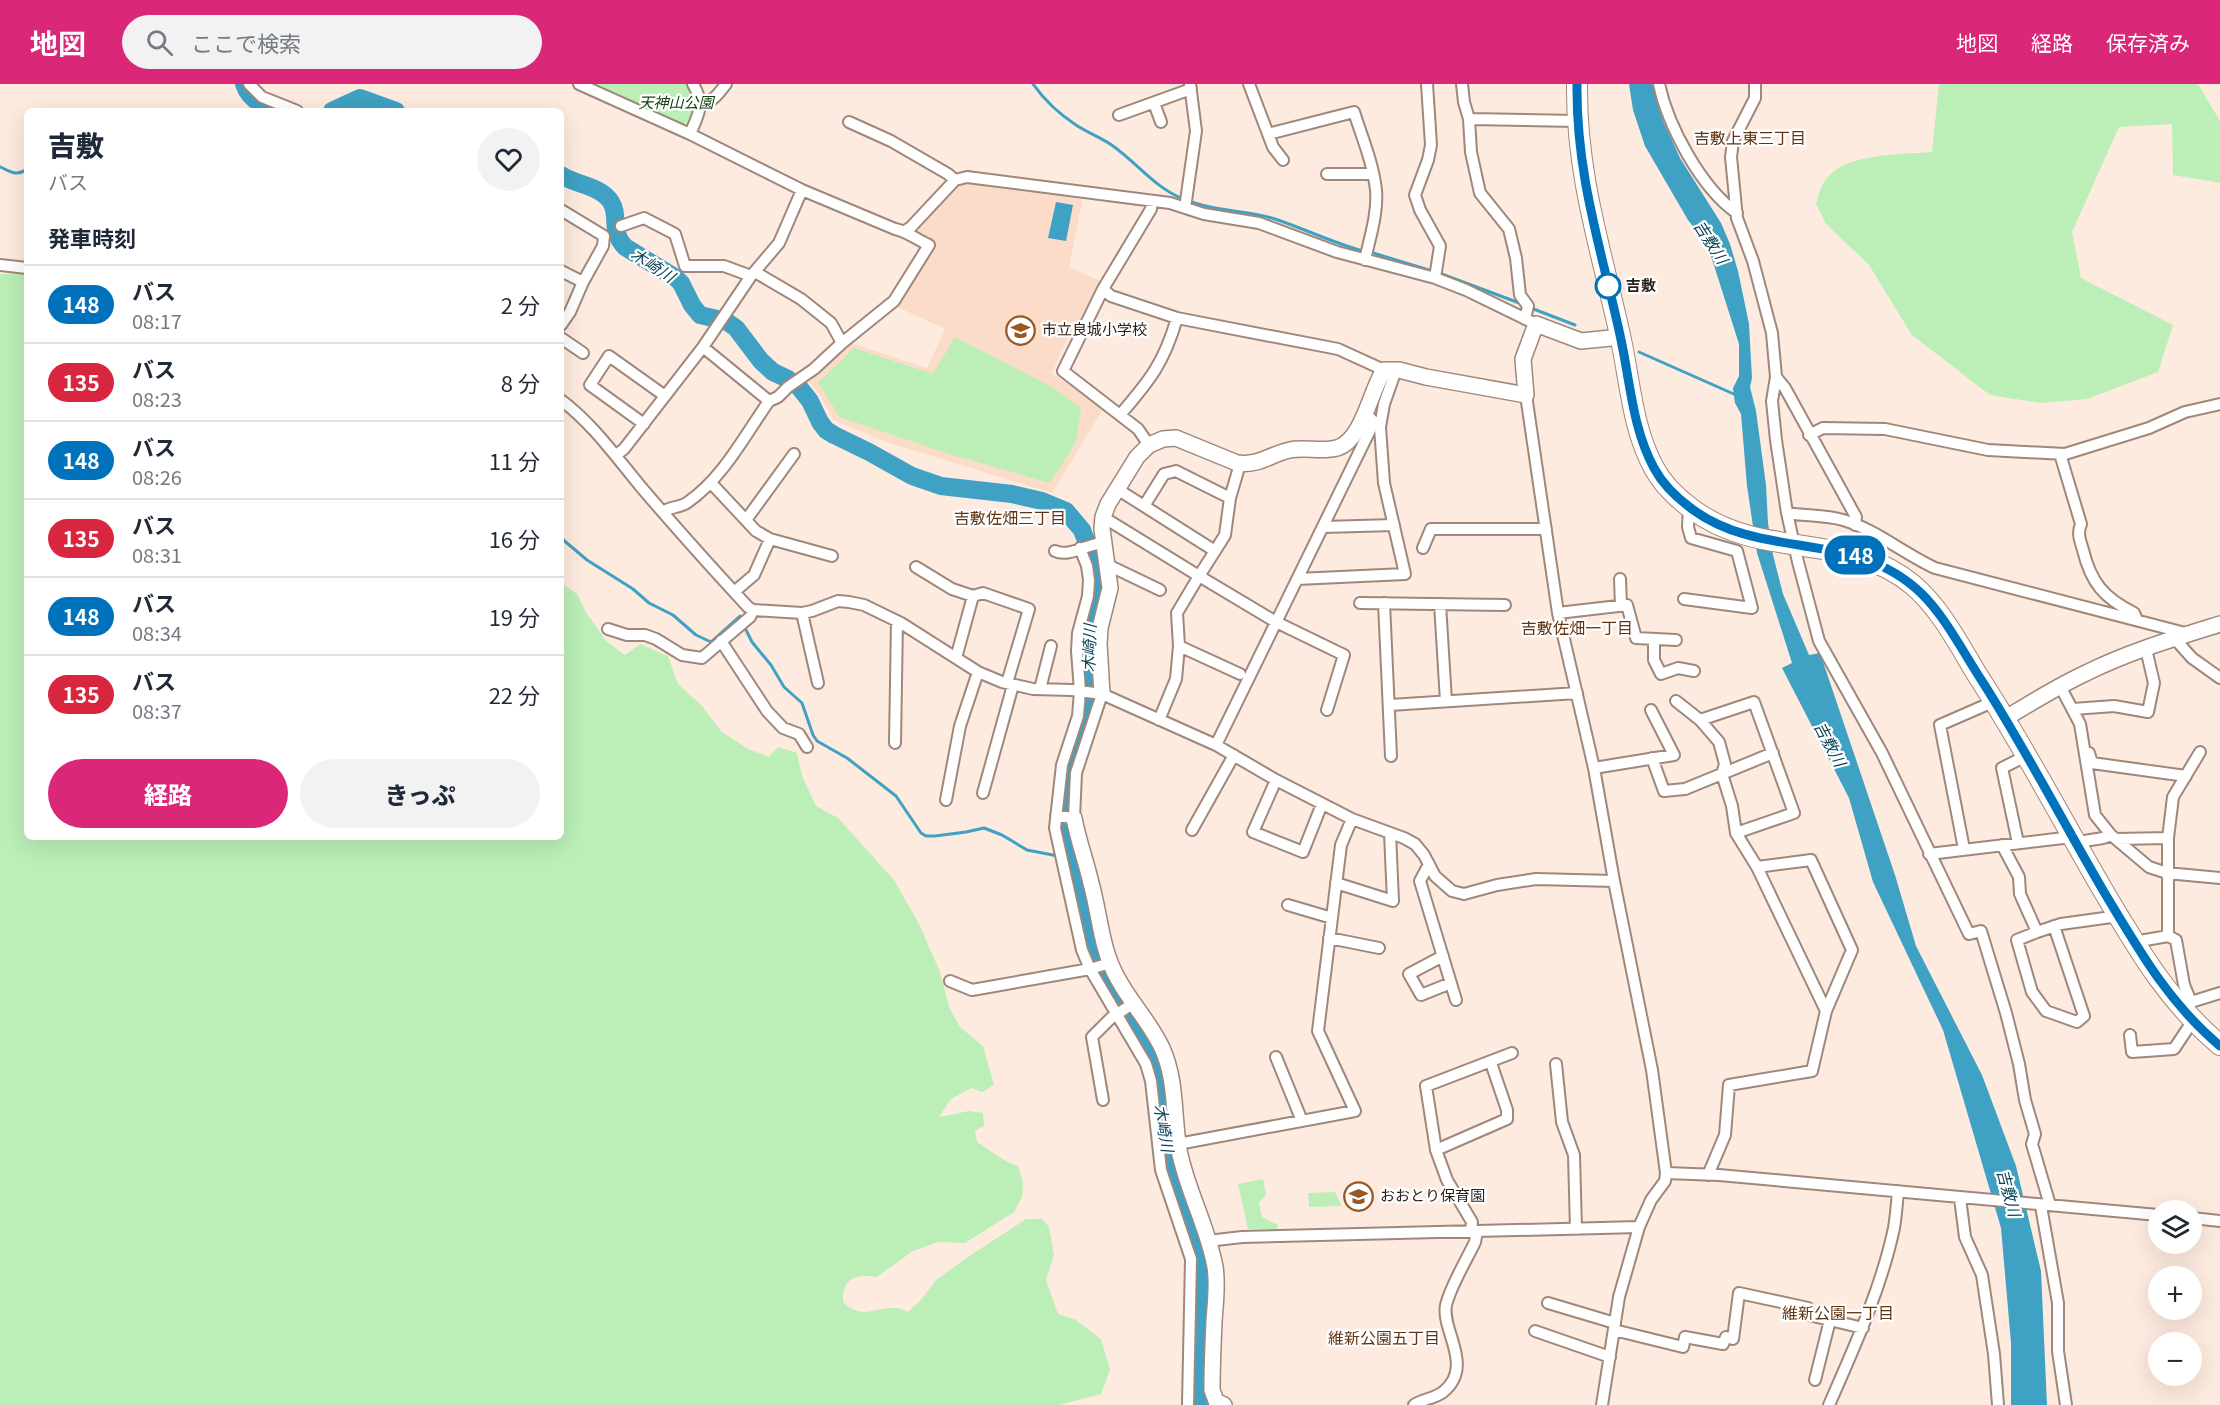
<!DOCTYPE html>
<html lang="ja">
<head>
<meta charset="utf-8">
<style>
	:root { --surface:#fff; --page:#f2f2f3; --text:#1f2937; --muted:#747a83; --line:#e0e1e3; --accent:#db2777 }
	body { margin:0; font-family:Georgia,"Noto Sans JP",serif; background:var(--page); color:var(--text); height:100vh; display:flex; flex-direction:column; font-size:22px; white-space:nowrap }
	* { box-sizing:border-box; margin:0 }
	p { font-size:20px; color:var(--muted) }
	.icon { flex:none; width:33px; height:33px; fill:none; stroke:currentColor; stroke-width:2; stroke-linecap:round; stroke-linejoin:round }
	.map { position:relative; flex:1; overflow:hidden }
	.details { position:absolute; left:24px; top:24px; width:540px; height:732px; display:flex; flex-direction:column; background:var(--surface); border-radius:9px; box-shadow:0 6px 24px #0002 }
	.details>* { flex:none }
	.badge { padding:0 12px; border-radius:20px; font-size:21px; line-height:39px }
	.buttons { position:absolute; left:2148px; top:1116px; display:grid; gap:12px }
	.buttons a { display:grid; place-items:center; width:54px; height:54px; border-radius:50%; background:var(--surface); box-shadow:0 6px 24px #0002; font-size:30px }
	.map>.badge { position:absolute; translate:-50% -50%; box-shadow:0 0 0 3px #fff }
	h2 { padding:0 24px; font-size:22px; line-height:54px }
	.round { display:grid; place-items:center; flex:none; width:63px; height:63px; border-radius:32px; background:var(--page) }
	.overview { display:flex; align-items:center; justify-content:space-between; height:102px; padding:0 24px }
	h1 { font-size:28px; font-weight:800; line-height:45px }
	.primary-button { display:flex; gap:12px; margin-top:auto; padding:12px 24px }
	.primary-button a { flex:1; height:69px; border-radius:36px; background:var(--accent); color:#fff; font-size:24px; font-weight:800; line-height:69px; text-align:center }
	.primary-button a+a { background:var(--page); color:var(--text) }
	ul { padding:0; list-style:none }
	li { display:flex; align-items:center; gap:18px; height:78px; padding:0 24px; border-top:2px solid var(--line) }
	li div { flex:1 }
	li b { display:block; font-size:22px }
	li em { font-style:normal }
	li .badge { min-width:66px; font-weight:700; text-align:center }
	header { display:flex; align-items:center; gap:36px; box-sizing:border-box; height:84px; padding:0 30px; background:var(--accent); color:#fff }
	header strong { font-size:28px }
	nav { display:flex; gap:33px; margin-inline-start:auto; font-size:21px }
	.search { width:420px; height:54px; background:var(--page); display:flex; align-items:center; gap:15px; box-sizing:border-box; padding:0 21px; border-radius:33px; color:var(--muted); font-size:22px }
	.map>svg:first-child { display:block }
	.built { fill:#fbdcc9 }
	.green { fill:#bbefb7 }
	.water { fill:#3fa1c3 }
	.lines { fill:none; stroke-linecap:round; stroke-linejoin:round }
	.stream { stroke:#3fa1c3; stroke-width:3 }
	.river { stroke:#3fa1c3; stroke-width:18 }
	.street-casing { stroke:#9e887b; stroke-width:14 }
	.secondary-casing { stroke:#9e887b; stroke-width:18 }
	.highway-casing { stroke:#9e887b; stroke-width:22 }
	.street { stroke:#fff; stroke-width:10 }
	.secondary { stroke:#fff; stroke-width:15 }
	.highway { stroke:#fff; stroke-width:20 }
	.line-casing { stroke:#fff; stroke-width:14 }
	.line { stroke:#0072bc; stroke-width:9 }
	.stop-dot { fill:#fff; stroke:#0072bc; stroke-width:3 }
	.labels { text-anchor:middle; stroke-width:4.5; stroke-linejoin:round; paint-order:stroke }
	.park-label { font-size:15px; font-style:italic; fill:#124311; stroke:#fff }
	.stop-label { font-size:15px; font-weight:bold; fill:#261e19; stroke:#fff; text-anchor:start }
	.poi-label { font-size:15px; fill:#261e19; stroke:#fff; text-anchor:start }
	.neighbourhood-label { font-size:16px; fill:#623512; stroke:#fff }
	.water-label { font-size:16px; font-style:italic; fill:#0b4557; stroke:#fff }
</style>
</head>
<body>
<header>
<strong>地図</strong>
<div class="search"><svg class="icon" aria-label="search" viewBox="0 0 24 24"><circle cx="10" cy="10" r="6"/><path d="M15 15l6 6"/></svg>ここで検索</div>
<nav><a>地図</a><a>経路</a><a>保存済み</a></nav>
</header>
<div class="map">
<svg width="2220" height="1321" viewBox="0 0 2220 1321">
	<rect width="100%" height="100%" fill="#feebdf"/>
	<!-- built -->
	<path class="built" d="M 971,97 L 1083,113 L 1069,183 L 1103,198 L 1076,247 L 1066,257 L 1052,289 L 1103,325 L 1052,409 L 886,358 L 834,336 L 819,310 L 809,298 L 851,259 L 927,284 L 945,245 L 895,222 L 933,159 L 915,151 L 923,138 L 956,102 Z"/>
	<!-- green -->
	<path class="green" d="M 593,0 L 689,0 L 696,23 L 689,38 L 680,41 Z
		M 1939,0 L 2198,0 L 2220,37 L 2220,99 L 2173,91 L 2172,40 L 2119,43 L 2072,148 L 2081,194 L 2173,241 L 2158,288 L 2087,315 L 2041,319 L 1990,311 L 1912,251 L 1869,181 L 1826,140 L 1816,120 C 1818,113 1820,104 1824,98 C 1843,68 1900,71 1932,68 Z
		M 0,190 L 27,190 L 27,753 L 561,753 L 561,499 L 577,510 L 586,528 L 606,557 L 625,571 L 640,560 L 668,572 L 678,600 L 702,622 L 722,648 L 748,665 L 769,673 L 778,663 L 797,669 L 802,692 L 816,722 L 838,734 L 894,796 L 919,840 L 940,888 L 949,923 L 960,943 L 983,962 L 994,1001 L 982,1008 L 971,1004 L 951,1015 L 939,1033 L 969,1027 L 983,1029 L 984,1042 L 975,1047 L 977,1058 C 993,1068 1001,1076 1018,1082 L 1023,1098 L 1022,1113 L 1014,1128 L 965,1159 L 938,1158 L 913,1167 L 877,1193 C 856,1190 842,1193 843,1218 C 862,1236 873,1224 894,1224 C 898,1223 903,1226 908,1228 L 920,1217 L 936,1196 L 965,1175 L 1026,1135 L 1042,1135 L 1049,1143 L 1054,1171 L 1046,1196 L 1058,1230 L 1076,1236 L 1101,1255 L 1110,1286 L 1101,1310 L 1059,1321 L 0,1321 Z
		M 955,253 L 1052,303 L 1081,324 L 1076,358 L 1050,399 L 943,368 L 840,333 L 818,299 L 854,264 L 933,290 Z
		M 1263,1095 L 1266,1111 L 1259,1119 L 1262,1133 L 1278,1141 L 1277,1145 L 1248,1145 L 1238,1100 Z
		M 1335,1108 L 1342,1122 L 1309,1123 L 1308,1109 Z"/>
	<!-- water -->
	<path class="water" d="M 1629,0 L 1652,0 L 1664,39 L 1680,74 L 1721,139 L 1730,160 L 1738,187 L 1749,240 L 1752,294 L 1750,303 L 1756,327 L 1766,401 L 1768,439 L 1773,471 L 1783,510 L 1809,571 L 1820,569 L 1895,791 L 1916,862 L 1982,991 L 2016,1082 L 2041,1187 L 2047,1321 L 2011,1321 L 2011,1259 L 2001,1144 L 1943,946 L 1873,798 L 1849,714 L 1782,584 L 1792,579 L 1757,469 L 1747,402 L 1741,330 L 1735,319 L 1733,304 L 1739,292 L 1739,260 L 1711,172 L 1702,154 L 1688,136 L 1645,62 L 1633,26 Z
		M 1056,118 L 1073,121 L 1066,157 L 1048,154 Z"/>
	<g class="lines">
		<!-- stream -->
		<path class="stream" d="M 1033,0 C 1045,17 1059,30 1076,41 C 1088,49 1102,54 1113,62 C 1137,79 1154,103 1183,115
			M 0,83 C 10,87 17,93 27,85
			M 1189,117 C 1216,128 1247,126 1275,135 C 1305,145 1333,159 1363,167
			M 1370,168 L 1432,187
			M 1439,189 L 1522,220
			M 1531,224 L 1575,241
			M 1639,268 L 1736,311
			M 561,454 L 587,476 L 633,505 L 649,519 L 673,531 L 696,551 L 711,558 L 740,532 L 741,536
			M 744,542 L 752,558 L 771,581 L 784,603 L 802,619 L 813,651 L 817,657 L 847,674 L 896,712 L 921,749 L 926,752 L 935,752 L 966,748 L 984,744 L 1002,751 L 1027,766 L 1058,772"/>
		<!-- river -->
		<path class="river" d="M 244,0 C 248,13 262,22 275,27
			M 332,27 L 360,14 L 396,27
			M 561,91 C 576,101 601,102 611,118 C 620,132 609,146 625,163 L 676,194 L 681,199 L 692,221 L 700,231 L 726,237 L 736,244 L 761,277 L 773,288 L 788,295 L 799,303 L 810,317 L 820,338 L 826,346 L 834,351 L 869,368 L 912,392 L 941,402 L 1012,410 L 1042,417 L 1066,427 L 1082,446 L 1091,470 L 1096,502 L 1086,555 L 1085,573 L 1089,617 L 1068,684 L 1063,749 L 1093,870 L 1101,893 L 1147,970 L 1155,987 L 1159,1006 L 1165,1065 L 1177,1119 L 1184,1129 L 1200,1176 L 1202,1209 L 1199,1321"/>
		<defs>
			<path id="street" d="M 249,0 L 262,13 L 297,27
				M 579,0 L 690,50 L 802,106 L 895,145 C 907,147 917,156 929,161 L 894,217 L 842,259 L 814,285 L 788,303 L 778,313 L 769,317 C 745,351 723,394 688,418 C 681,424 670,422 663,428
				M 1249,0 L 1273,63 L 1283,76
				M 1427,0 L 1431,61 L 1428,76 L 1415,111 L 1420,126 L 1440,162 L 1435,194
				M 1462,0 L 1464,18 L 1469,35 L 1471,68 L 1480,109 L 1509,145 L 1516,174 L 1520,211 L 1528,222 L 1525,235
				M 1659,0 C 1668,42 1701,104 1737,129
				M 1755,0 L 1755,14 L 1733,57 L 1731,73 L 1737,134 L 1753,177 L 1772,249 L 1776,293 L 1772,317 L 1776,356 L 1787,429 L 1798,478 L 1819,557 L 1882,669 L 1969,850 L 1981,847 L 2006,929 L 2019,980 L 2025,1016 L 2035,1050 L 2032,1060 L 2050,1121
				M 701,18 C 714,18 718,10 726,0
				M 1154,19 L 1161,38
				M 1119,31 L 1191,5
				M 1469,35 L 1577,37
				M 849,38 L 891,57 L 948,90 L 955,96
				M 690,50 C 699,29 705,21 693,0
				M 1268,50 L 1354,28 C 1362,53 1373,79 1376,106 C 1378,129 1370,153 1365,176
				M 1327,90 L 1373,90
				M 1185,124 L 1196,47 L 1190,0
				M 561,126 L 604,152 L 603,162 L 583,198
				M 621,142 L 644,134 L 675,150 L 685,182 L 724,182 L 751,192
				M 905,147 L 911,143 L 955,96 L 967,93 L 1170,119 L 1204,130 L 1259,139 L 1337,168 L 1435,194 L 1466,206 L 1536,240
				M 0,181 L 27,184
				M 561,187 L 583,198 L 570,228 L 561,241
				M 755,188 L 801,215 L 831,239 L 842,259
				M 1103,205 L 1111,212 L 1177,234 L 1338,265 L 1384,286
				M 561,254 L 583,269
				M 703,263 L 751,192 L 779,159 L 802,106
				M 1776,293 L 1785,304 L 1856,433 L 1855,441
				M 1526,311 L 1558,529 L 1594,684 L 1614,797 L 1652,986 L 1666,1089 L 1665,1097 L 1651,1116 L 1639,1143 L 1619,1213 L 1602,1321
				M 561,316 C 593,340 616,373 641,403 C 676,444 711,483 748,523 L 753,526 L 802,529 L 812,527 L 838,517 L 849,518 L 864,521 L 901,539 L 978,588 L 1002,598 L 1033,605 L 1072,606 L 1102,610 L 1216,661 L 1276,696 L 1352,735 L 1404,754 L 1415,760 L 1424,771 L 1435,792 L 1452,807 L 1464,810 L 1497,801 L 1536,795 L 1614,797
				M 1120,331 C 1150,296 1164,279 1177,234
				M 644,340 L 590,301 L 609,272 L 665,312
				M 1380,343 L 1384,320 L 1396,286
				M 1809,351 L 1823,344 L 1885,345 L 1988,366 L 2065,370 L 2149,344 L 2185,328 L 2220,320
				M 1149,361 L 1138,345 L 1063,287 L 1103,205 L 1151,125 L 1152,117
				M 2060,370 L 2081,440 C 2077,450 2080,456 2083,466 C 2091,499 2104,514 2134,529 L 2137,536
				M 616,371 L 624,365 L 703,263 L 769,317
				M 1240,380 L 1230,414 L 1176,387 L 1164,390 L 1144,422 L 1215,467 L 1199,492 L 1276,538 L 1344,571 L 1327,626
				M 711,399 L 756,447 L 770,455 L 832,472
				M 1117,405 L 1144,422
				M 1787,429 C 1805,432 1826,431 1843,436 C 1875,445 1904,470 1935,484 L 2189,550
				M 1103,433 L 1199,492 L 1177,529 L 1179,562 L 1176,595 L 1159,636
				M 746,436 L 794,370
				M 1323,443 L 1394,441
				M 1080,464 L 1087,482 L 1089,496 L 1088,512 L 1078,549 L 1077,567 L 1080,607 L 1078,632 L 1062,681 L 1055,744 L 1082,866 L 1090,885 L 1146,980 L 1151,997 L 1161,1086 L 1191,1175 L 1188,1321
				M 1423,464 L 1431,445 L 1546,445
				M 1055,467 C 1069,474 1088,459 1104,459
				M 1215,467 L 1225,451 L 1230,414
				M 1108,481 L 1160,506
				M 916,483 L 952,505 L 973,512 L 983,509 L 1029,525 L 1007,599
				M 1297,495 L 1405,490 L 1384,399 L 1380,343 L 1374,338
				M 1620,495 L 1621,522
				M 734,508 L 754,491 L 770,455
				M 1684,515 L 1752,524 L 1737,467 L 1691,454 L 1688,443 L 1689,423
				M 1360,519 L 1505,521
				M 1384,519 L 1391,672
				M 1440,520 L 1446,617
				M 802,529 L 818,599
				M 1558,529 L 1627,521 L 1636,554 L 1676,556
				M 608,545 L 627,551 L 645,551 L 656,555 L 682,571 L 702,574 L 750,533 L 753,526
				M 1654,555 L 1654,576 L 1661,590 L 1678,584 L 1694,587
				M 2175,555 L 2192,574 L 2220,594
				M 721,557 L 767,627 L 783,644 L 799,650 L 807,663
				M 1179,562 L 1240,590
				M 956,574 L 973,512
				M 2060,602 L 2080,640 L 2095,731 L 2111,751 L 2149,783 L 2167,789 L 2220,794
				M 1040,605 L 1051,562
				M 1676,617 L 1700,636 L 1719,658 L 1725,680 L 1722,690 L 1732,722 L 1736,749
				M 1390,621 L 1577,609
				M 2073,625 L 2114,622 L 2148,628 L 2154,599 L 2146,565
				M 1700,636 L 1754,618 L 1794,729 L 1736,749 L 1757,783
				M 895,659 L 897,537
				M 1216,661 L 1374,338 L 1365,328
				M 2089,669 L 2092,679 L 2186,692
				M 1652,674 L 1664,707 L 1685,705 L 1773,669
				M 1594,684 L 1674,671 L 1651,626
				M 1276,696 L 1253,748 L 1303,768 L 1322,720
				M 983,709 L 1013,601
				M 946,716 L 960,642 L 978,588
				M 1056,732 L 1074,734 L 1076,689 L 1102,610
				M 1192,746 L 1234,671
				M 2116,755 L 2168,754
				M 2018,759 L 2002,684 L 2026,672
				M 2076,760 C 2087,754 2100,757 2111,751
				M 2002,761 L 2019,793 L 2020,810 L 2037,848 L 2061,840 L 2119,832
				M 1964,765 L 1940,641 L 1995,617
				M 1929,770 L 2072,753
				M 1429,780 L 1420,797 L 1456,916
				M 1336,799 L 1393,817 L 1390,749
				M 1288,821 L 1332,834
				M 2037,848 L 2017,856 L 2032,908 L 2046,927 L 2077,938 L 2084,932 L 2054,842
				M 2168,852 L 2176,856 L 2184,901 L 2191,918 L 2220,909
				M 1329,854 L 1379,864
				M 2134,858 L 2168,852 L 2168,754 L 2173,713 L 2200,668
				M 1443,872 L 1409,890 L 1421,911 L 1451,899
				M 950,897 L 972,906 L 1090,885 L 1110,879
				M 2130,951 L 2132,968 L 2174,965 L 2188,944 L 2194,938
				M 1276,973 L 1302,1037
				M 1556,980 L 1562,1038 L 1574,1071 L 1576,1145
				M 1103,1016 L 1092,953 L 1111,934 L 1134,919
				M 1178,1060 L 1355,1027 L 1318,947 L 1341,761 L 1352,735
				M 1436,1066 L 1426,1002 L 1512,969
				M 1666,1089 L 1719,1091 L 2158,1131
				M 1708,1091 L 1725,1051 L 1729,1001 L 1812,987 L 1826,927 L 1852,866 L 1811,776 L 1757,783 L 1826,927
				M 1960,1114 L 1965,1153 L 1982,1191 L 1994,1270 L 1998,1321
				M 2041,1122 L 2058,1219 L 2058,1267 L 2066,1321
				M 2192,1134 L 2220,1137
				M 1471,1146 L 1472,1138 L 1447,1096 L 1436,1066 L 1507,1035 L 1507,1026 L 1491,979
				M 1208,1157 L 1242,1153 L 1639,1143
				M 1548,1219 L 1615,1239
				M 1614,1246 L 1683,1263 L 1685,1253 L 1723,1260 L 1726,1253 L 1733,1255 L 1739,1209 L 1808,1224 L 1809,1231 L 1863,1244
				M 1535,1247 L 1610,1273
				M 1815,1296 L 1830,1236
				M 1414,1321 C 1422,1315 1434,1315 1443,1308 C 1475,1282 1441,1247 1446,1221 C 1451,1201 1466,1177 1475,1158 L 1477,1147
				M 1829,1321 C 1854,1264 1881,1205 1894,1144 C 1896,1132 1897,1119 1898,1107"/>
			<path id="secondary" d="M 1102,610 L 1099,560 L 1100,544 L 1110,504 L 1102,445 L 1103,433 L 1108,420 L 1137,373 L 1149,361 L 1163,355 L 1176,354 L 1237,379 C 1260,382 1270,370 1290,366 C 1305,363 1322,368 1337,364 C 1363,356 1370,307 1384,286 L 1399,286 L 1426,293 L 1526,311 L 1523,275 L 1536,240 L 1581,257 L 1621,253
				M 2006,634 C 2032,618 2058,602 2086,589 C 2128,568 2175,554 2220,540
				M 1074,734 C 1078,756 1086,777 1091,799 C 1100,831 1101,866 1118,895 C 1131,919 1151,940 1162,964 C 1177,997 1173,1032 1179,1066 C 1187,1107 1208,1143 1215,1183 C 1218,1201 1215,1220 1214,1238 C 1213,1260 1212,1283 1212,1306 L 1216,1317 L 1224,1321"/>
			<path id="highway" d="M 1577,0 C 1576,91 1601,165 1620,251 C 1630,296 1632,344 1654,384 C 1663,401 1677,414 1692,425 C 1761,477 1847,446 1913,501 C 1941,525 1959,561 1978,592 C 2025,664 2064,740 2107,813 C 2141,870 2169,918 2220,961"/>
		</defs>
		<!-- street casing -->
		<use href="#street" class="street-casing"/>
		<!-- secondary casing -->
		<use href="#secondary" class="secondary-casing"/>
		<!-- highway casing -->
		<use href="#highway" class="highway-casing"/>
		<!-- street -->
		<use href="#street" class="street"/>
		<!-- secondary -->
		<use href="#secondary" class="secondary"/>
		<!-- highway -->
		<use href="#highway" class="highway"/>
	</g>
	<g class="lines">
		<defs>
			<path id="line" d="M 1577,0 C 1576,91 1601,164 1620,251 C 1630,295 1632,344 1654,384 C 1663,401 1677,414 1692,425 C 1764,478 1855,444 1922,510 C 1946,534 1963,568 1982,597 C 2026,666 2063,738 2104,808 C 2139,866 2167,917 2220,962"/>
		</defs>
		<!-- line casing -->
		<use href="#line" class="line-casing"/>
		<!-- line -->
		<use href="#line" class="line"/>
	</g>
	<!-- icons -->
	<defs>
		<symbol id="school-ring" viewBox="-11 -11 22 22"><circle r="9.5" fill="#fff" stroke="#985723" stroke-width="1.5"/><path d="M0-5L7-2L0 1L-7-2ZM-4 1L0 2.5L4 1V4Q0 6-4 4Z" fill="#985723"/></symbol>
	</defs>
	<g fill-rule="evenodd">
		<use href="#school-ring" x="1004" y="230" width="33" height="33"/>
		<use href="#school-ring" x="1342" y="1096" width="33" height="33"/>
	</g>
	<!-- markers -->
	<circle class="stop-dot" cx="1608" cy="202" r="12"/>
	<g class="labels">
		<!-- park labels -->
		<g class="park-label">
			<text x="676" y="24">天神山公園</text>
		</g>
		<!-- stop labels -->
		<g class="stop-label">
			<text x="1626" y="207">吉敷</text>
		</g>
		<!-- poi labels -->
		<g class="poi-label">
			<text x="1042" y="251">市立良城小学校</text>
			<text x="1380" y="1117">おおとり保育園</text>
		</g>
		<!-- neighbourhood labels -->
		<g class="neighbourhood-label">
			<text x="1750" y="60">吉敷上東三丁目</text>
			<text x="1010" y="440">吉敷佐畑三丁目</text>
			<text x="1577" y="550">吉敷佐畑一丁目</text>
			<text x="1838" y="1235">維新公園一丁目</text>
			<text x="1384" y="1260">維新公園五丁目</text>
		</g>
		<!-- water labels -->
		<g class="water-label">
			<text transform="translate(1711 158) rotate(57)" y="6">吉敷川</text>
			<text transform="translate(653 181) rotate(33)" y="6">木崎川</text>
			<text transform="translate(1089 564) rotate(-88)" y="6">木崎川</text>
			<text transform="translate(1830 660) rotate(62)" y="6">吉敷川</text>
			<text transform="translate(1164 1044) rotate(80)" y="6">木崎川</text>
			<text transform="translate(2009 1109) rotate(75)" y="6">吉敷川</text>
		</g>
	</g>
</svg>
<div class="buttons">
<a><svg class="icon" aria-label="layers" viewBox="0 0 24 24"><path d="M12 4l9 5-9 5-9-5zM3 14l9 5 9-5"/></svg></a>
<a>+</a>
<a>−</a>
</div>
<b class="badge" style="left:1855px;top:471px;background:#0072bc;color:#fff">148</b>
<section class="details">
<div class="overview"><div><h1>吉敷</h1><p>バス</p></div><a class="round"><svg class="icon" aria-label="heart" viewBox="0 0 24 24"><path d="M12 20l-8-8c-3-5 5-10 8-4 3-6 11-1 8 4z"/></svg></a></div>
<h2>発車時刻</h2>
<ul>
<li><span class="badge" style="background:#0072bc;color:#fff">148</span><div><b>バス</b><p>08:17</p></div><em>2 分</em></li>
<li><span class="badge" style="background:#d7263d;color:#fff">135</span><div><b>バス</b><p>08:23</p></div><em>8 分</em></li>
<li><span class="badge" style="background:#0072bc;color:#fff">148</span><div><b>バス</b><p>08:26</p></div><em>11 分</em></li>
<li><span class="badge" style="background:#d7263d;color:#fff">135</span><div><b>バス</b><p>08:31</p></div><em>16 分</em></li>
<li><span class="badge" style="background:#0072bc;color:#fff">148</span><div><b>バス</b><p>08:34</p></div><em>19 分</em></li>
<li><span class="badge" style="background:#d7263d;color:#fff">135</span><div><b>バス</b><p>08:37</p></div><em>22 分</em></li>
</ul>
<div class="primary-button"><a>経路</a><a>きっぷ</a></div>
</section>
</div>
</body>
</html>
